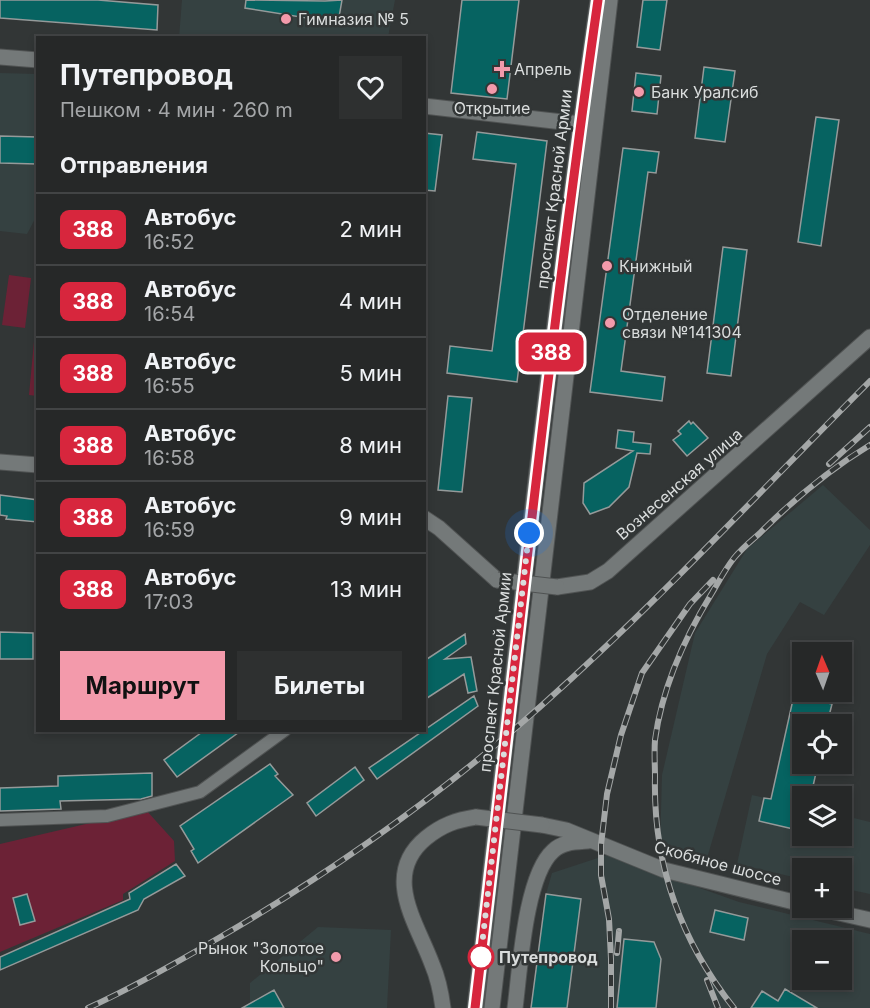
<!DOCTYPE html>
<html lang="ru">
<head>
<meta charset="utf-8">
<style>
	:root { --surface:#262828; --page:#2e3030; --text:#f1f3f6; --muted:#a4a6a8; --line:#424445; --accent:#f39aab }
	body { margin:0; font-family:Inter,sans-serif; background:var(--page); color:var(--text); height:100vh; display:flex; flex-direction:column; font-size:22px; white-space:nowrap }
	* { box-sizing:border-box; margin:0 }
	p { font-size:20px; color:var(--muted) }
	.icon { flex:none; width:33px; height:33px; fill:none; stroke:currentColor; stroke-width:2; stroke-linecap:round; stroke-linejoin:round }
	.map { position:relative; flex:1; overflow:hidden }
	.details { position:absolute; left:36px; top:36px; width:390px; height:696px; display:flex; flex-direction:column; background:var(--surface); border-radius:0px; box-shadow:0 3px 9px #0003,0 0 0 2px var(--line) }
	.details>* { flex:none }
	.badge { padding:0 12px; border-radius:9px; font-size:21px; line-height:39px }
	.needle { width:39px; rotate:358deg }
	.fabs { position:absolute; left:792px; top:642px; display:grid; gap:12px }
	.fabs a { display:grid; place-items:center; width:60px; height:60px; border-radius:0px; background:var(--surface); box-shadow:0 3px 9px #0003,0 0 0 2px var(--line); font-size:30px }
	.you { position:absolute; width:30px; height:30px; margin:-15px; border:4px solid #fff; border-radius:50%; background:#1a73e8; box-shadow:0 0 0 9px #1a73e833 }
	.map>.badge { position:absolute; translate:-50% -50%; box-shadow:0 0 0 3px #fff }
	h2 { padding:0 24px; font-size:22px; line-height:54px }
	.round { display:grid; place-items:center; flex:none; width:63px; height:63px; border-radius:0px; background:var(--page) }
	.overview { display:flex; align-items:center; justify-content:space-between; height:102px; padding:0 24px }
	h1 { font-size:28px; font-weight:700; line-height:45px }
	.primary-button { display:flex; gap:12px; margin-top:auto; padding:12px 24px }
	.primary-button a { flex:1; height:69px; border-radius:0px; background:var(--accent); color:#111; font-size:24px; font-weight:700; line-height:69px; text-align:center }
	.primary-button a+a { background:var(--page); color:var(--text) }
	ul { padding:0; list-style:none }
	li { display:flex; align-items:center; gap:18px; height:72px; padding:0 24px; border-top:2px solid var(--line) }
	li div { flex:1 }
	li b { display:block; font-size:22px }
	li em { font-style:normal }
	li .badge { min-width:66px; font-weight:700; text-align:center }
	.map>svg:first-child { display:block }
	.built { fill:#354141; fill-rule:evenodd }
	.green { fill:#6c2236 }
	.building { fill:#066361; stroke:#959a9a; stroke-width:1.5 }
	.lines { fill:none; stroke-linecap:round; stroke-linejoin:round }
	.minor-casing { stroke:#505353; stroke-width:14 }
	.secondary-casing { stroke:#505353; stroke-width:17 }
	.minor { stroke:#747979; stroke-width:12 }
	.secondary { stroke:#747979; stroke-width:15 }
	.rail-casing { stroke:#a4a7a7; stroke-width:6 }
	.rail { stroke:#323636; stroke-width:4; stroke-dasharray:11; stroke-linecap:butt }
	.secondary-bridge-casing { stroke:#505353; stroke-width:17; stroke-linecap:butt }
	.secondary-bridge { stroke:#747979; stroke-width:15 }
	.line-casing { stroke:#fff; stroke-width:14 }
	.line { stroke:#d7263d; stroke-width:9 }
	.walk { stroke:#dadddd; stroke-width:6; stroke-dasharray:0 10.8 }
	.poi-dot { fill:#f39aab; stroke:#323636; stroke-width:2 }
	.stop-dot { fill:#fff; stroke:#d7263d; stroke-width:3 }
	.labels { text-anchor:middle; stroke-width:5; stroke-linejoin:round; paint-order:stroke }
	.poi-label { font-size:16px; fill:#dadddd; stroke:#323636; text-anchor:start }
	.street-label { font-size:16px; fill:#dadddd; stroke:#323636 }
	.stop-label { font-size:16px; font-weight:bold; fill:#dadddd; stroke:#323636; text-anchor:start }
</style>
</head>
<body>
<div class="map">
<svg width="870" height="1008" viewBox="0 0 870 1008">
	<rect width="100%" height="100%" fill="#323636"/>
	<!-- built -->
	<path class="built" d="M 182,0 L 395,0 L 388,37 L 179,38 Z
		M 0,73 L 37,74 L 37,215 L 27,234 L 0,231 Z
		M 823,485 L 870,530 L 870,545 L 824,615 L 800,602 L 767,654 L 705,865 L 660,848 L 662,775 L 695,633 L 747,549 Z
		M 752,795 L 802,806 L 802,836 L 842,836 L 842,815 L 870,822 L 870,894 L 842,888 L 842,868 L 802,868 L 802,879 L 737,864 Z
		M 607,855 L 739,902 L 870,934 L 870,1008 L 531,1008 L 546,894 L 552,873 ZM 802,940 L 842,940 L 842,980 L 802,980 Z
		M 318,927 L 391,930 L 387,1008 L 250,1008 L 250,983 Z"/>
	<!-- green -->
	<path class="green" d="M 9,275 L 31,278 L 25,328 L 2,325 Z
		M 37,309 L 38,396 L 37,396 L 29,395 Z
		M 146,810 L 174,841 L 175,861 L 123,894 L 123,900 L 0,952 L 0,844 Z"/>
	<!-- building -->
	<path class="building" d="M 0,0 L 98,0 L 158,5 L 157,30 L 0,18 Z
		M 246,0 L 325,1 L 342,0 L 338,23 L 245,8 Z
		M 462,0 L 519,0 L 507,99 L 451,93 Z
		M 643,0 L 667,0 L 660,50 L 637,47 Z
		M 704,67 L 735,71 L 725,142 L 695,138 Z
		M 636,73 L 661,76 L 657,114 L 632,111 Z
		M 816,117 L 839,120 L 821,246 L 798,242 Z
		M 477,132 L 547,141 L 517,382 L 447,373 L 450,346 L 492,351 L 516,164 L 473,159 Z
		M 424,133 L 442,135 L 435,191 L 424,190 Z
		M 0,136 L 37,137 L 37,164 L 0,163 Z
		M 623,148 L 659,152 L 656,173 L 648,172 L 621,371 L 665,377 L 662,401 L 590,392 Z
		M 723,247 L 747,250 L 731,376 L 707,373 Z
		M 448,396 L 472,398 L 462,492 L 438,490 Z
		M 689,421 L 691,424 L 693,422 L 708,438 L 687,456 L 673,440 L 681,434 L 678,431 Z
		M 618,430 L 634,432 L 633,442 L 651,444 L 650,454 L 637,453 L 629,487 L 609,507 L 590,514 L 583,503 L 584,483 L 633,451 L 616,448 Z
		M 0,495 L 38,500 L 38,522 L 6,519 L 7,516 L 0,515 Z
		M 0,632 L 33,633 L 33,659 L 0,659 Z
		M 465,634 L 466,644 L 445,659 L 471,657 L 477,691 L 468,693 L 464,674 L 424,700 L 424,661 Z
		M 794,695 L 832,704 L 827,724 L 802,724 L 802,764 L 818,764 L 811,795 L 802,793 L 802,831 L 759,821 L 764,798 L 771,799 Z
		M 474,696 L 478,706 L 377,779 L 369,768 Z
		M 205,730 L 242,730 L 177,777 L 164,760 Z
		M 270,764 L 278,774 L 275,776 L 293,795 L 198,863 L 191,851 L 194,849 L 180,826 Z
		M 355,767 L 364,780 L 316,816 L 307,803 Z
		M 152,773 L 152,796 L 141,799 L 60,801 L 61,809 L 0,811 L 0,788 L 58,786 L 58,776 Z
		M 176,864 L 185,876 L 144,899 L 138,910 L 0,970 L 0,957 L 130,899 L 129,893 Z
		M 27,894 L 35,921 L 20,925 L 13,898 Z
		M 546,894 L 581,899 L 567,1008 L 531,1008 Z
		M 715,910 L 748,918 L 744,940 L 710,932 Z
		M 624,939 L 654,942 L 661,959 L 656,1008 L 617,1008 Z
		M 785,989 L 817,1008 L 751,1008 L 762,991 L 778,1001 Z
		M 274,990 L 284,1008 L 242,1008 Z"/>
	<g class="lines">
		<defs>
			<path id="minor" d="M 0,820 L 107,816 L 200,792 L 285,730"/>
			<path id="secondary" d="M 0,57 L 38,60
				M 424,106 L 580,124
				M 0,462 L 38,465
				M 424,518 L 439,528 L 497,580
				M 557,587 L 590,582 L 608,571 L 870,337
				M 542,825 L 566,830 L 664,870 L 802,904
				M 817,908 L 870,920
				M 443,1008 C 441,992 438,978 432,964 C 417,923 381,875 426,838 C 442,825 456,820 476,817
				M 475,1008 C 514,672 550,335 598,0
				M 492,1008 L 610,0
				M 515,1008 C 520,970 525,876 553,851 C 562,842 575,842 588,841"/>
		</defs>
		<!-- minor casing -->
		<use href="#minor" class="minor-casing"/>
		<!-- secondary casing -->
		<use href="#secondary" class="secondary-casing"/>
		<!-- minor -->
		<use href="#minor" class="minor"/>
		<!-- secondary -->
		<use href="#secondary" class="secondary"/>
		<defs>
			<path id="rail" d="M 829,464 L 870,427
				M 617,953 L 619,931
				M 707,980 L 718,1008
				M 88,1008 C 134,987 178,962 222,936 C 347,863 465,777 572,678 C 675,584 771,480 870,381
				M 611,1008 L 611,959 L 609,919 L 601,875 L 601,845 L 607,794 L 621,735 L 642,673 L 690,604 L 713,580
				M 734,1008 C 680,940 653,863 655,777 C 655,765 654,752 655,740 C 662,688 685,637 712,593 C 719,581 726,568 734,558 C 741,549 751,541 760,533 C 793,500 830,469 870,445"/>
		</defs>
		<!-- rail casing -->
		<use href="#rail" class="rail-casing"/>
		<!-- rail -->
		<use href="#rail" class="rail"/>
		<defs>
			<path id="secondary-bridge" d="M 497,580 L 557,587
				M 476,817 L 542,825"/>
		</defs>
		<!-- secondary-bridge casing -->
		<use href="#secondary-bridge" class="secondary-bridge-casing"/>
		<!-- secondary-bridge -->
		<use href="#secondary-bridge" class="secondary-bridge"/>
	</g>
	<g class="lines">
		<defs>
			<path id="line" d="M 475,1008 C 515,672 550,335 598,0"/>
		</defs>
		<!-- line casing -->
		<use href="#line" class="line-casing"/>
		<!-- line -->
		<use href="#line" class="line"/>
		<!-- walk -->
		<path class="walk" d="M 481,957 L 480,963 L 529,533"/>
	</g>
	<!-- markers -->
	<g class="poi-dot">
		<circle cx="286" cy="19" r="6"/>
		<path d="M499 60h6v6h6v6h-6v6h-6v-6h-6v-6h6z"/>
		<circle cx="492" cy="89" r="6"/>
		<circle cx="639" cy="92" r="6"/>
		<circle cx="607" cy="266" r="6"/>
		<circle cx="610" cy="323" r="6"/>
		<circle cx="336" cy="957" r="6"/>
	</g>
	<circle class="stop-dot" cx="481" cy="957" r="12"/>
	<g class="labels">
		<!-- poi labels -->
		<g class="poi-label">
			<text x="298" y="25">Гимназия № 5</text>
			<text x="514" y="75">Апрель</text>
			<text x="651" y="98">Банк Уралсиб</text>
			<text x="492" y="114" text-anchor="middle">Открытие</text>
			<text x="619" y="272">Книжный</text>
			<text x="622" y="320">Отделение<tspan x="622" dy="18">связи №141304</tspan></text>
			<text x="324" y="954" text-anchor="end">Рынок "Золотое<tspan x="324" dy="18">Кольцо"</tspan></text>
		</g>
		<!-- street labels -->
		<g class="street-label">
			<text transform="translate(554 189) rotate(-83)" y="6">проспект Красной Армии</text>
			<text transform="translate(679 484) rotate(-41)" y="6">Вознесенская улица</text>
			<text transform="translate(495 672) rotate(-84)" y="6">проспект Красной Армии</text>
			<text transform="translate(718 863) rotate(15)" y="6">Скобяное шоссе</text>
		</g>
		<!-- stop labels -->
		<g class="stop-label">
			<text x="499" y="963">Путепровод</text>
		</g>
	</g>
</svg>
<div class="fabs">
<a><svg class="needle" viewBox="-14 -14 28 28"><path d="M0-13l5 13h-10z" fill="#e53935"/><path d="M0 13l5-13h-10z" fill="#a4a6a8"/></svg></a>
<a><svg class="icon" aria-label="locate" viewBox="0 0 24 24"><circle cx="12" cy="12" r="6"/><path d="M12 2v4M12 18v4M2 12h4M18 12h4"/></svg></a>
<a><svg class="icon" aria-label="layers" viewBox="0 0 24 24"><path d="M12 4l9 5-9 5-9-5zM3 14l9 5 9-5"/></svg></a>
<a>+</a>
<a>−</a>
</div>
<div class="you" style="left:529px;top:533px"></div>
<b class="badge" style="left:551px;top:352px;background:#d7263d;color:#fff">388</b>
<section class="details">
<div class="overview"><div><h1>Путепровод</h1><p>Пешком · 4 мин · 260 m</p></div><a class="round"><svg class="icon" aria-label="heart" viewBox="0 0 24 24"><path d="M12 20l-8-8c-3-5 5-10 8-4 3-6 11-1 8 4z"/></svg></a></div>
<h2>Отправления</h2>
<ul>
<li><span class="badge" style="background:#d7263d;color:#fff">388</span><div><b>Автобус</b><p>16:52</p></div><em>2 мин</em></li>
<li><span class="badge" style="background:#d7263d;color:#fff">388</span><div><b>Автобус</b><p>16:54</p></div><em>4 мин</em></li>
<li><span class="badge" style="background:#d7263d;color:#fff">388</span><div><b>Автобус</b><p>16:55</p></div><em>5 мин</em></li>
<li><span class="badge" style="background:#d7263d;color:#fff">388</span><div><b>Автобус</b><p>16:58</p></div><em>8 мин</em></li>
<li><span class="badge" style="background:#d7263d;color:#fff">388</span><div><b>Автобус</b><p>16:59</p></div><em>9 мин</em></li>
<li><span class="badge" style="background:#d7263d;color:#fff">388</span><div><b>Автобус</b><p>17:03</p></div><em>13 мин</em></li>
</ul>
<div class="primary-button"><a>Маршрут</a><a>Билеты</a></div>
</section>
</div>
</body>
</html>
